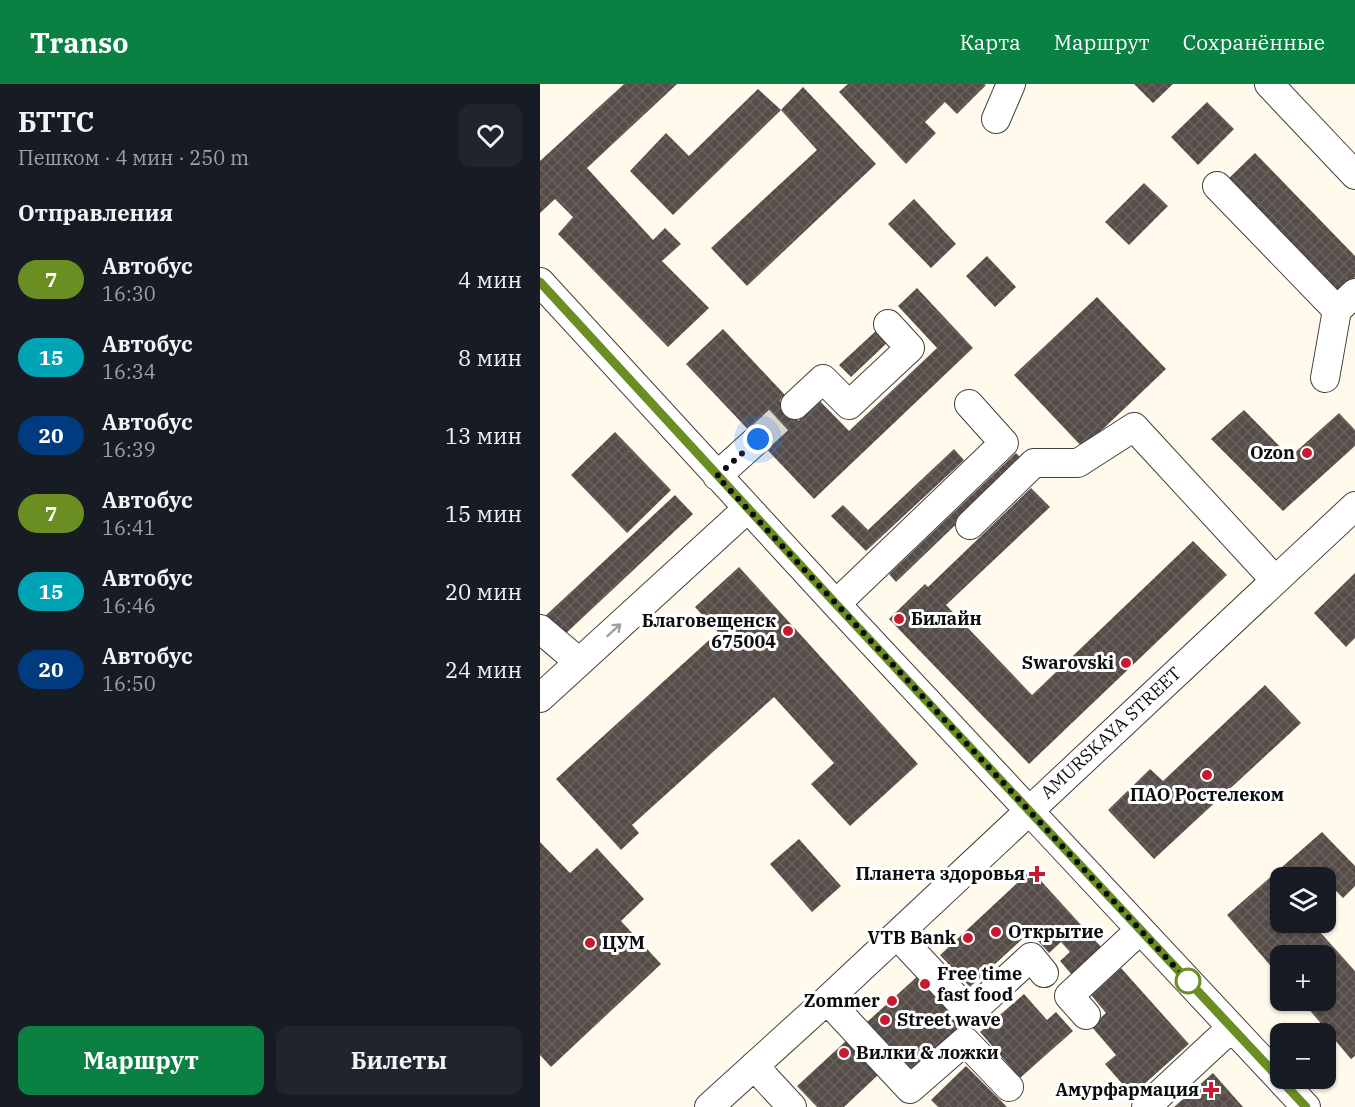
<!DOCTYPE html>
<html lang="ru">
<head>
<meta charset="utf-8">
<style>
	:root { --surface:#171b24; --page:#20242c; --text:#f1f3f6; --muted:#9ea1a6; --accent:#0b8043 }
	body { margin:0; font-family:"IBM Plex Serif",serif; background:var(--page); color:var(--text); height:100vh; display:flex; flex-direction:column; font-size:22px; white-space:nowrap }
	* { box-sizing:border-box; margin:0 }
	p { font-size:20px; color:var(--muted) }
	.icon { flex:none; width:33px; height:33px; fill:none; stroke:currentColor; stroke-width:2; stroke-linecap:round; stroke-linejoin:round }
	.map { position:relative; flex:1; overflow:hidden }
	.side { display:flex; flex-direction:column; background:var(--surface); width:540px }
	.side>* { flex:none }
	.badge { padding:0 12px; border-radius:20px; font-size:21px; line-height:39px }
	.buttons { position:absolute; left:730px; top:783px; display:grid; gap:12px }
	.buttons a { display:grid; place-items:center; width:66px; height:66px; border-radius:12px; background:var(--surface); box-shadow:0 2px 4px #0004; font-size:30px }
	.you { position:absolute; width:30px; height:30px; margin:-15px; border:4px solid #fff; border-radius:50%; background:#1a73e8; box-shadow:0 0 0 9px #1a73e833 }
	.map>.badge { position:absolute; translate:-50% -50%; box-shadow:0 0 0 3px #fff }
	h2 { padding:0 18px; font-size:22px; line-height:54px }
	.round { display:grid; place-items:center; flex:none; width:63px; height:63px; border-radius:12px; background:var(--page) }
	.headline { display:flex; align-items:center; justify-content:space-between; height:102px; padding:0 18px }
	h1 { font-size:28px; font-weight:700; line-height:45px }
	.primary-button { display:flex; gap:12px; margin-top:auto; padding:12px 18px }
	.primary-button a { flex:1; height:69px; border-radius:12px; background:var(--accent); color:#fff; font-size:24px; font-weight:700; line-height:69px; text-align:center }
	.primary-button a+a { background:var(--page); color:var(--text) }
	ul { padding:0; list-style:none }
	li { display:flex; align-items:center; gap:18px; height:78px; padding:0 18px }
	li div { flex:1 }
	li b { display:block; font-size:22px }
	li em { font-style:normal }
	li .badge { min-width:66px; font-weight:700; text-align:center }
	header { display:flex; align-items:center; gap:36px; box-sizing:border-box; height:84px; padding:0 30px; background:var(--accent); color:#fff }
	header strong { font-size:28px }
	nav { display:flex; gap:33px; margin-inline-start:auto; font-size:21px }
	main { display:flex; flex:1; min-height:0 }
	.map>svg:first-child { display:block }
	.building { fill:url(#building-cross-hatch) }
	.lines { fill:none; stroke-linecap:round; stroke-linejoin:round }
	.minor-tunnel { stroke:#dbd6cb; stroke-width:28; stroke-dasharray:28 14; stroke-linecap:butt }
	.minor-casing { stroke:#404040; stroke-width:30 }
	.minor { stroke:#fff; stroke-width:28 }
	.oneway { stroke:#9e9e9e }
	.line-casing { stroke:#fff; stroke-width:14 }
	.line { stroke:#6b8e23; stroke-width:9 }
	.walk { stroke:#0d0d0d; stroke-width:6; stroke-dasharray:0 10.8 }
	.poi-dot { fill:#c61b2f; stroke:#fff; stroke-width:2 }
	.stop-dot { fill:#fff; stroke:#6b8e23; stroke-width:3 }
	.labels { text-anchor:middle; stroke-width:6; stroke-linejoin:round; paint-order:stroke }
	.poi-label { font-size:18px; font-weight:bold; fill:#0d0d0d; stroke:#fff; text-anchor:end }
	.street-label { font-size:18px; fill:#0d0d0d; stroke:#fff }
</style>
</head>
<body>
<header>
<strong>Transo</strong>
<nav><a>Карта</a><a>Маршрут</a><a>Сохранённые</a></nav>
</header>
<main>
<section class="side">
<div class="headline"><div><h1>БТТС</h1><p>Пешком · 4 мин · 250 m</p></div><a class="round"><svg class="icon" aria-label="heart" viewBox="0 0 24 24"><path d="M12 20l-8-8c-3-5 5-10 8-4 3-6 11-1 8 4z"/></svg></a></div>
<h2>Отправления</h2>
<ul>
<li><span class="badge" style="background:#6b8e23;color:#fff">7</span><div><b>Автобус</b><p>16:30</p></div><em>4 мин</em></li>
<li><span class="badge" style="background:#00a3b4;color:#fff">15</span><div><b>Автобус</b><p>16:34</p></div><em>8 мин</em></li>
<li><span class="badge" style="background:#003b80;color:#fff">20</span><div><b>Автобус</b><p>16:39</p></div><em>13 мин</em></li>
<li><span class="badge" style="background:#6b8e23;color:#fff">7</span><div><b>Автобус</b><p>16:41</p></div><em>15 мин</em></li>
<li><span class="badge" style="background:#00a3b4;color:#fff">15</span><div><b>Автобус</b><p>16:46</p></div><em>20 мин</em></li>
<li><span class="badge" style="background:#003b80;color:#fff">20</span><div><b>Автобус</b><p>16:50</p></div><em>24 мин</em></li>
</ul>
<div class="primary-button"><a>Маршрут</a><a>Билеты</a></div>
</section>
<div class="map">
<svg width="815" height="1023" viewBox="0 0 815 1023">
	<defs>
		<pattern id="building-cross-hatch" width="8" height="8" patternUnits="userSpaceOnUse" patternTransform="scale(1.5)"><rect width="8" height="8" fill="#564d48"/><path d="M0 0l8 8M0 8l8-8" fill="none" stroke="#69625e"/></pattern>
	</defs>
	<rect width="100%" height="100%" fill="#fffaec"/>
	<!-- building -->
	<path class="building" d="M 84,0 L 137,0 L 47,84 L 113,156 L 125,144 L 141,160 L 122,177 L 169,224 L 128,263 L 18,150 L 33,133 L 15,115 L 0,129 L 0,77 Z
		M 308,0 L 444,0 L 446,1 L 417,30 L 405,18 L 385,38 L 396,49 L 366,80 L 299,8 Z
		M 594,0 L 633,0 L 613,19 Z
		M 263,3 L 336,80 L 207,202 L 171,164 L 277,66 L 241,26 Z
		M 218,5 L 241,26 L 133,131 L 90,87 L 126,49 L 149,72 Z
		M 667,18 L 694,45 L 658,81 L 631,53 Z
		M 715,69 L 815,172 L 815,193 L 797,210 L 686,97 Z
		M 604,99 L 628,122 L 589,161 L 565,138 Z
		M 374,115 L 416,160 L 391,184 L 348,140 Z
		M 447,172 L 476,203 L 455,223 L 426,192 Z
		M 377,204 L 433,264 L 274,415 L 146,280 L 183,245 L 261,328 L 276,313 L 309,347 L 397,264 L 358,222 Z
		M 557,213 L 626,285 L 543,364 L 474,291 Z
		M 338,245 L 349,257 L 311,293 L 299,281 Z
		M 704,326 L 750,373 L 799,329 L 815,346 L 815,362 L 743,427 L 671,355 Z
		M 75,348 L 131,406 L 87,449 L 31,391 Z
		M 414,365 L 424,376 L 326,467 L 291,432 L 303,421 L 328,446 Z
		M 476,369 L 483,376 L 356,498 L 349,490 Z
		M 491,404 L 510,423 L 406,521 L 492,611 L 653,457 L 687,491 L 489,680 L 349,535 L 385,500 L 388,503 Z
		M 135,411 L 153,430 L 21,554 L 3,534 Z
		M 199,483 L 378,680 L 310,742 L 271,700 L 294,679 L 234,613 L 92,741 L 99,749 L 81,766 L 16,695 L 178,548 L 155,523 Z
		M 815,489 L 815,554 L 806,563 L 774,529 Z
		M 725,601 L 761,639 L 614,775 L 568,726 L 610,685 L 623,697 Z
		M 782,748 L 815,782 L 815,802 L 803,814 L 786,797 L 786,794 L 782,794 L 774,786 L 766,794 L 741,794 L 741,838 L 771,838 L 815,887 L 815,972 L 811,975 L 761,916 L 786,916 L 786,872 L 741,872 L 741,894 L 687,831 Z
		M 259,755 L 301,802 L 272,828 L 230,780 Z
		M 0,758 L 30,789 L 57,764 L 104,815 L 81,837 L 121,880 L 11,983 L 0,971 Z
		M 491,786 L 563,865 L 533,892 L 520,877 L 530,868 L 521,858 L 509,869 L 490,848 L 430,903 L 400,871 Z
		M 581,884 L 649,960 L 592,1011 L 565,980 L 576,971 L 551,942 L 566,929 L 551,911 Z
		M 380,890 L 426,940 L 373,989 L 326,939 Z
		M 484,910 L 507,936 L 516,928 L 533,947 L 480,994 L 440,948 Z
		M 306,957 L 338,991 L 304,1023 L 277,1023 L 257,1002 Z
		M 426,982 L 467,1023 L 398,1023 L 391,1016 Z
		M 673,989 L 703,1023 L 634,1023 Z"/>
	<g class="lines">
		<!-- minor-tunnel -->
		<path class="minor-tunnel" d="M 218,355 L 255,321"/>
		<defs>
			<path id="minor" d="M 729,0 L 815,91
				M 456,35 L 471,0
				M 677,102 L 797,226
				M 0,198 L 296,520 L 766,1023
				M 785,294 L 797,226 L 815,209
				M 255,321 L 283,295 L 309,321 L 370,264 L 348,240
				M 177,392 L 218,355
				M 430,441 L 494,379 L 538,379 L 594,343 L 735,496
				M 296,520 L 464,359 L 429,320
				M 0,545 L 39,578
				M 0,614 L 207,425
				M 357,851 L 430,929 L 491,873 L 504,889
				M 287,916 L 370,1005 L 425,957 L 469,1003
				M 546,931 L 529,912 L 600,846
				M 214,982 L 252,1023
				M 169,1023 L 287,916 L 815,422
				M 606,1023 L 691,944"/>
		</defs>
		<!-- minor casing -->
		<use href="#minor" class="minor-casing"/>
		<!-- minor -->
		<use href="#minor" class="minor"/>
	</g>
	<!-- one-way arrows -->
	<defs><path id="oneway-shaft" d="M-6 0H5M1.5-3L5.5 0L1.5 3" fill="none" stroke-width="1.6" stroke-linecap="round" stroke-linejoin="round" transform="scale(1.5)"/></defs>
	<use class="oneway" href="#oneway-shaft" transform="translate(74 546) rotate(-42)"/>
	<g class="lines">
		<defs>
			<path id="line" d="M 0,198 L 296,520 L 766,1023"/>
		</defs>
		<!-- line casing -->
		<use href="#line" class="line-casing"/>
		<!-- line -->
		<use href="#line" class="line"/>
		<!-- walk -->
		<path class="walk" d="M 218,355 L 177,392 L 648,897"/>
	</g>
	<!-- markers -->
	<g class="poi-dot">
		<circle cx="767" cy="369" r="6"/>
		<circle cx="359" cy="535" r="6"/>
		<circle cx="248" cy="547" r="6"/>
		<circle cx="586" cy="579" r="6"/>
		<circle cx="667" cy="691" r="6"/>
		<path d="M494 781h6v6h6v6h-6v6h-6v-6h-6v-6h6z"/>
		<circle cx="456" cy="848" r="6"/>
		<circle cx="428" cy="854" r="6"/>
		<circle cx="50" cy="859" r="6"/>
		<circle cx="385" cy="900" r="6"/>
		<circle cx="352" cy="917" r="6"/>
		<circle cx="345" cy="936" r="6"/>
		<circle cx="304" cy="969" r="6"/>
		<path d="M668 997h6v6h6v6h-6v6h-6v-6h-6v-6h6z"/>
	</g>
	<circle class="stop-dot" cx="648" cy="897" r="12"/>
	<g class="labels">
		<!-- poi labels -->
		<g class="poi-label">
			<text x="755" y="375">Ozon</text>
			<text x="371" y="541" text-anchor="start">Билайн</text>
			<text x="236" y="543">Благовещенск<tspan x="236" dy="21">675004</tspan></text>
			<text x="574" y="585">Swarovski</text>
			<text x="667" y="717" text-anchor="middle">ПАО Ростелеком</text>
			<text x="485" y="796">Планета здоровья</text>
			<text x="468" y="854" text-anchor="start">Открытие</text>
			<text x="416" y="860">VTB Bank</text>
			<text x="62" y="865" text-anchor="start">ЦУМ</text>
			<text x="397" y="896" text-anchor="start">Free time<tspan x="397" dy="21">fast food</tspan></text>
			<text x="340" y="923">Zommer</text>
			<text x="357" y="942" text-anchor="start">Street wave</text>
			<text x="316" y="975" text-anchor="start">Вилки &amp; ложки</text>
			<text x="659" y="1012">Амурфармация</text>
		</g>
		<!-- street labels -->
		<g class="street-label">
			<text transform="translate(571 649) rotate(-43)" y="6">AMURSKAYA STREET</text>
		</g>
	</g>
</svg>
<div class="buttons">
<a><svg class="icon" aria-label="layers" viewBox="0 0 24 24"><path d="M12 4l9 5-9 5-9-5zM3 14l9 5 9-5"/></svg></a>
<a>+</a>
<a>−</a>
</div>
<div class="you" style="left:218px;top:355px"></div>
</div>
</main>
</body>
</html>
